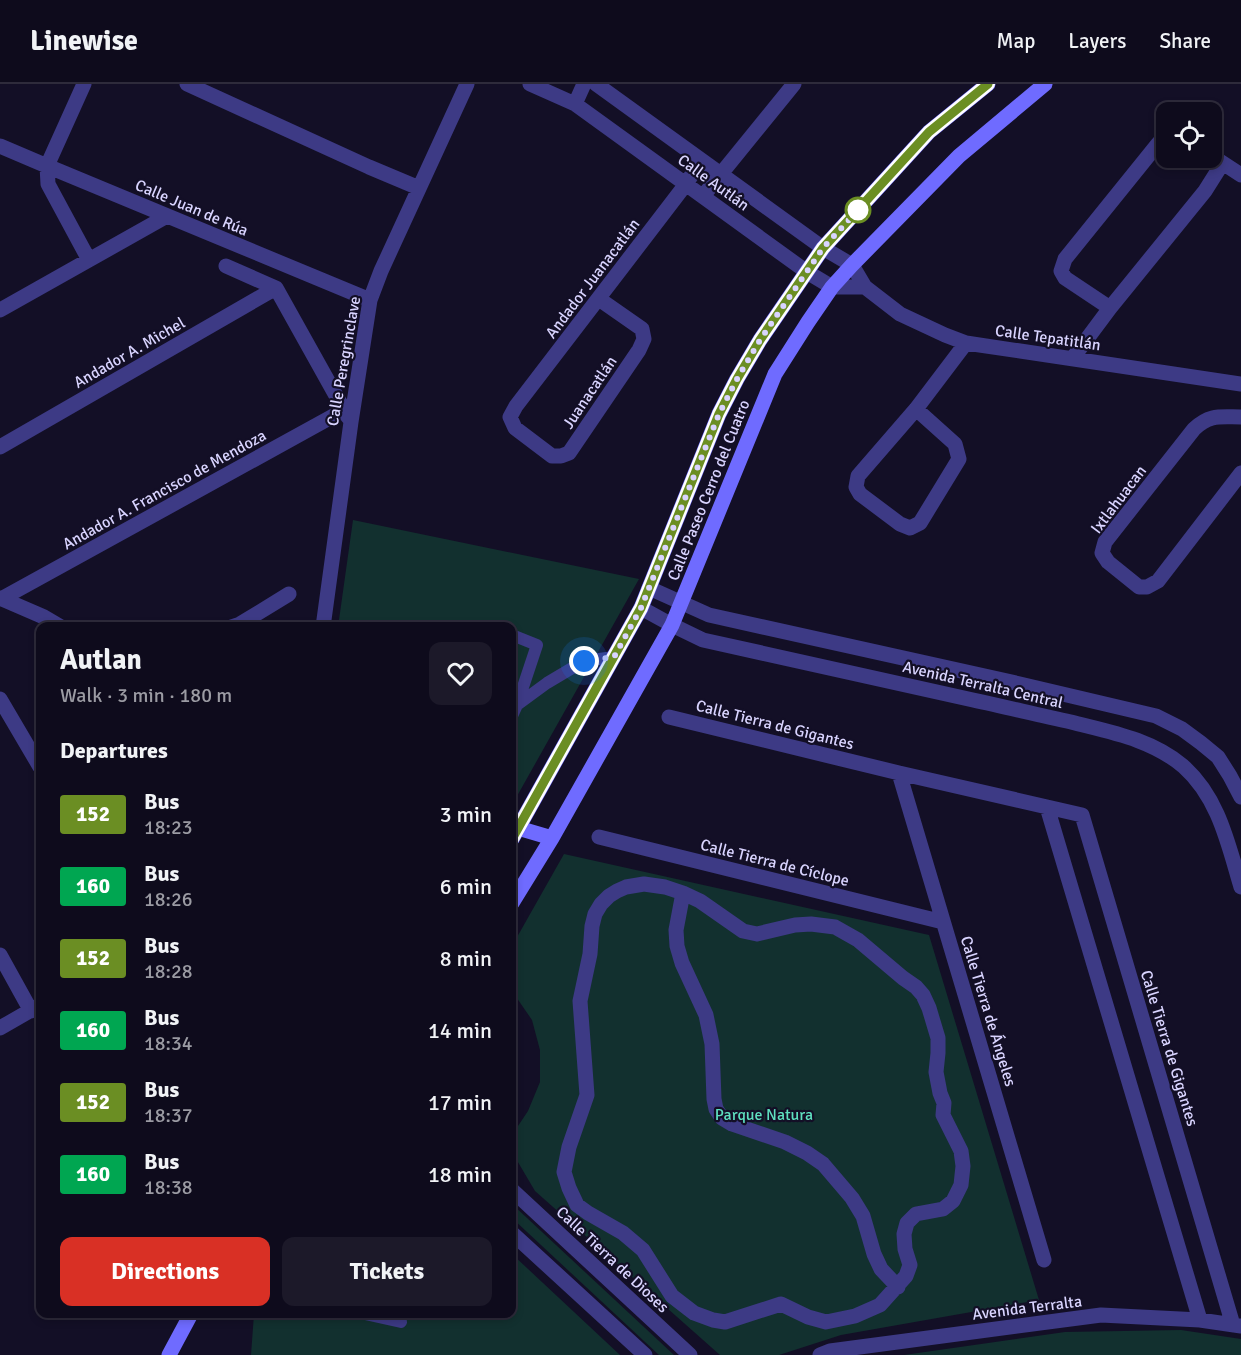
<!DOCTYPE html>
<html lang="en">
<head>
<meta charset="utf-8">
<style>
	:root { --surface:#0e0b1c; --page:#1c1929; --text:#f1f3f6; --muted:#9b9ba3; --line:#2e2b3b; --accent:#d93025 }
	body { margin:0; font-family:Signika,sans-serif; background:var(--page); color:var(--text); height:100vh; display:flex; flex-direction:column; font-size:22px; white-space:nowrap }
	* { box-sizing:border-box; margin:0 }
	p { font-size:20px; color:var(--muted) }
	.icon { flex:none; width:33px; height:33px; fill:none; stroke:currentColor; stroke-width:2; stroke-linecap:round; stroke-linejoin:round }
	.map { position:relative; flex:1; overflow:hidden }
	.side { position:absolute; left:36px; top:538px; width:480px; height:696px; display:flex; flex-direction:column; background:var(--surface); border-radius:12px; box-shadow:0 3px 9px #0003,0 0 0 2px var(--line) }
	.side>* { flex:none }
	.badge { padding:0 12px; border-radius:4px; font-size:21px; line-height:39px }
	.controls { position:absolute; left:1156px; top:18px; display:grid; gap:12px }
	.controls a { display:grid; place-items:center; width:66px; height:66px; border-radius:12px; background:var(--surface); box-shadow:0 3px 9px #0003,0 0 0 2px var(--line); font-size:30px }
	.you { position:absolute; width:30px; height:30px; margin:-15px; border:4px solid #fff; border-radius:50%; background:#1a73e8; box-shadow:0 0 0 9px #1a73e833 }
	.map>.badge { position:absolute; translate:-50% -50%; box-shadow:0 0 0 3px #fff }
	h2 { padding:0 24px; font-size:22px; line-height:54px }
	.round { display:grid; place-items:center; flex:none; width:63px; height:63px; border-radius:12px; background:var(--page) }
	.headline { display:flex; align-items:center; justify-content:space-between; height:102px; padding:0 24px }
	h1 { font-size:28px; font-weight:700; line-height:45px }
	.action { display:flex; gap:12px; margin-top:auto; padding:12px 24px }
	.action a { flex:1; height:69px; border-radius:12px; background:var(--accent); color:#fff; font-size:24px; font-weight:700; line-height:69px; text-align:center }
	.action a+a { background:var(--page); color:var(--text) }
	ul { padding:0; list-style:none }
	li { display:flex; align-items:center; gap:18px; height:72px; padding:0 24px }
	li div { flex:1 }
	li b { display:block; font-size:22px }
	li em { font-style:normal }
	li .badge { min-width:66px; font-weight:700; text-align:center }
	header { display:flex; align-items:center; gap:36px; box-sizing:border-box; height:84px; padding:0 30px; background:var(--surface); border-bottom:2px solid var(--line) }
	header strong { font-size:28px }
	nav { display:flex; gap:33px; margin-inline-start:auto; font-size:21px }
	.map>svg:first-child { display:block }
	.green { fill:#12302f }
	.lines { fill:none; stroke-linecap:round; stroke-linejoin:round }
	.lane { stroke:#3d3a85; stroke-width:12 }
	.street { stroke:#3d3a85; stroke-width:15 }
	.secondary { stroke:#6f6bff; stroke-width:15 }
	.line-casing { stroke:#fff; stroke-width:14 }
	.line { stroke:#6b8e23; stroke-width:9 }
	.walk { stroke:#d9d4ff; stroke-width:6; stroke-dasharray:0 10.8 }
	.stop-dot { fill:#fff; stroke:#6b8e23; stroke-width:3 }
	.labels { text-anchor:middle; stroke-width:4.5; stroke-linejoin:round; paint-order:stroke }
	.street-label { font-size:16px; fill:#d9d4ff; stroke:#130f26 }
	.park-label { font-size:16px; fill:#5fe0c0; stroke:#130f26 }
</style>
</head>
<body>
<header>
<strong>Linewise</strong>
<nav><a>Map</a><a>Layers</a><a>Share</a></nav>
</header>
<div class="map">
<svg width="1241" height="1271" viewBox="0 0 1241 1271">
	<rect width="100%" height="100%" fill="#130f26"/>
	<!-- green -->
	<path class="green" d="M 353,436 L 639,495 L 512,721 L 512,543 L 338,543 Z
		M 564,770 L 929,851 L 1039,1216 L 841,1251 L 779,1271 L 720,1271 L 535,1107 L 512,1068 L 512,1051 L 528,1027 L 540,998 L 540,966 L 532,936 L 512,907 L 512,862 Z
		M 512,1120 L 674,1271 L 659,1271 L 512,1134 Z
		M 512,1170 L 620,1271 L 251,1271 L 254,1230 L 512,1230 Z
		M 1181,1246 L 1241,1255 L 1241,1271 L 904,1271 L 1065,1248 Z"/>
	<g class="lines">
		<!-- lane -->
		<path class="lane" d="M 488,543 L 489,543
			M 512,551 L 537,561 L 517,621 L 512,632
			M 517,621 L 547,599 L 584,577 L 614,573
			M 365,1230 L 401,1238"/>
		<!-- street -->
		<path class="street" d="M 84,0 L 47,82 L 48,100 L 89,176
			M 187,0 L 369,83 L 419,104
			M 530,0 L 575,20 L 807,188 L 832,203 L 865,203
			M 596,0 L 823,164 L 852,181 L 865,203 L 900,230 L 945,251 L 966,259 L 1241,300
			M 575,20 L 584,0
			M 0,62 L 47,82 L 370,216
			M 1212,72 L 1241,91
			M 703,112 L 794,0
			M 226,182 L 276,204 L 348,333
			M 599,215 L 642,245 L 644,255 L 639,266 L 569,369 L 561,372 L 552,372 L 515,344 L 510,333 L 516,322 L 686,100 L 701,76
			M 1110,224 L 1065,194 L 1061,187 L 1065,175 L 1157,61 L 1164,53 L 1167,52
			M 0,226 L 167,132
			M 1072,275 L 1110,224 L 1205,107 L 1222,80
			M 916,325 L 955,360 L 959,375 L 920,439 L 910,444 L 900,440 L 860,410 L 856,403 L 858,392 L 916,325 L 966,259
			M 1241,333 C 1220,333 1210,330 1194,345 L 1105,458 L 1102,469 L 1108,478 L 1139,503 L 1147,503 L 1158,497 L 1241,389
			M 0,363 L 276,204
			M 649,504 L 709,531 L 1020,600 L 1156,632 L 1182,645 L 1201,659 L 1218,673 L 1230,692 L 1241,713
			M 0,514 L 44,533 L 61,543
			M 1,515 L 344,326
			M 641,524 L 672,541 L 703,556 C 793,576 883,596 973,616 C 1006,623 1038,631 1071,638 C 1110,648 1151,655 1183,682 C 1219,714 1228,760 1241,803
			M 231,543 L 240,540 L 289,510
			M 323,543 L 351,338 L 370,216 L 381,187 L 467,0
			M 0,615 L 40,683
			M 669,633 L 899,689 L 1082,731 L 1233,1241
			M 899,689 L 1044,1176
			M 1047,723 L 1200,1236
			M 599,753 L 943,838
			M 644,800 L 665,803 L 683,809 L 700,817 L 743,847 L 757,850 L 795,841 L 811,840 L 835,843 L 858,856 L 903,894 L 916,903 L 923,911 L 929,924 L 938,954 L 938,969 L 936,988 L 940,1009 L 944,1019 L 943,1031 L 961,1067 L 963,1082 L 961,1101 L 953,1117 L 943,1125 L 916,1130 L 907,1139 L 904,1150 L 905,1165 L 910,1181 L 906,1192 L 880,1221 L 855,1232 L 826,1238 L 808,1233 L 781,1220 L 725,1238 L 713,1236 L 694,1229 L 672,1212 L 643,1166 L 623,1149 L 588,1129 L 577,1121 L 569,1104 L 564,1088 L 569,1063 L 587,1011 L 580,917 L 590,870 L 592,842 L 595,830 L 601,820 L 609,812 L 617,807 L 626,803 Z
			M 683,809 L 676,846 L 677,862 L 682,879 L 706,931 L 712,960 L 714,1015 L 716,1025 L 722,1034 L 732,1040 L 785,1058 L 807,1069 L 823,1080 L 852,1114 L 863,1132 L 874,1170 L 881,1185 L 898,1203
			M 0,871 L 31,927
			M 0,944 L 40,921
			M 512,1106 L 690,1271
			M 512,1149 L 645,1271
			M 820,1271 L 830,1267 L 1101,1231 L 1200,1236 L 1241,1242"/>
		<!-- secondary -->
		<path class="secondary" d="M 518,744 L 552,754
			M 512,755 L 641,524 L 719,330 L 737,295 L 760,256 L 823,164 L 929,48 L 988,0
			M 512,819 L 552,754 L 672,541 L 775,290 L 808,238 L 832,203 L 852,181 L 959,72 L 1045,0
			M 169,1271 L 191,1230"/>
	</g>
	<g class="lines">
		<defs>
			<path id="line" d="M 512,755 L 641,524 L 719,330 L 737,295 L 760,256 L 823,164 L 929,48 L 988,0"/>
		</defs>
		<!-- line casing -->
		<use href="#line" class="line-casing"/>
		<!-- line -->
		<use href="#line" class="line"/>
		<!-- walk -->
		<path class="walk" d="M 584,577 L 614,573 L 641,524 L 719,330 L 737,295 L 760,256 L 823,164 L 858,126"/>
	</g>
	<!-- markers -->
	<circle class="stop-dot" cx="858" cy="126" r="12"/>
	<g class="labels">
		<!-- street labels -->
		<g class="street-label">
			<text transform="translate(714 98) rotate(36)" y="6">Calle Autlán</text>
			<text transform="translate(192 123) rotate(23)" y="6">Calle Juan de Rúa</text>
			<text transform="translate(592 194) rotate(-53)" y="6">Andador Juanacatlán</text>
			<text transform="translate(1048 253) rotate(8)" y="6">Calle Tepatitlán</text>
			<text transform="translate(129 268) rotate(-30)" y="6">Andador A. Michel</text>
			<text transform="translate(343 277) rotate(-80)" y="6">Calle Peregrinclave</text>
			<text transform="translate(589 308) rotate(-56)" y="6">Juanacatlán</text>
			<text transform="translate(164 405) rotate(-29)" y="6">Andador A. Francisco de Mendoza</text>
			<text transform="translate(708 406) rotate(-68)" y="6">Calle Paseo Cerro del Cuatro</text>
			<text transform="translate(1118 415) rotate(-53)" y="6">Ixtlahuacan</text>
			<text transform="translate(983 600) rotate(13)" y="6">Avenida Terralta Central</text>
			<text transform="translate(775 640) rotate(14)" y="6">Calle Tierra de Gigantes</text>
			<text transform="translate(775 778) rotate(14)" y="6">Calle Tierra de Cíclope</text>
			<text transform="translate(989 927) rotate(73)" y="6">Calle Tierra de Ángeles</text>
			<text transform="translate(1170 964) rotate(73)" y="6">Calle Tierra de Gigantes</text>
			<text transform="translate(613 1175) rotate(43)" y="6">Calle Tierra de Dioses</text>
			<text transform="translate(1027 1223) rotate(-7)" y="6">Avenida Terralta</text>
		</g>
		<!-- park labels -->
		<g class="park-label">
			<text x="764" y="1036">Parque Natura</text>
		</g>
	</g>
</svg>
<div class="controls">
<a><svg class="icon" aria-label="locate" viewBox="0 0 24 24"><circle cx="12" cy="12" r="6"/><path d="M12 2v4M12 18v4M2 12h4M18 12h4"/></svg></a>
</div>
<div class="you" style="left:584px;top:577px"></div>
<section class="side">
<div class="headline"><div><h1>Autlan</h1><p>Walk · 3 min · 180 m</p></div><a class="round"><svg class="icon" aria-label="heart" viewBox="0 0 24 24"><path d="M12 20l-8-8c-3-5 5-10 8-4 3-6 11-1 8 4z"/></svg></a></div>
<h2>Departures</h2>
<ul>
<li><span class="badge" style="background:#6b8e23;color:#fff">152</span><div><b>Bus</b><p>18:23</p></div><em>3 min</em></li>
<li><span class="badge" style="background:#00a651;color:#fff">160</span><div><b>Bus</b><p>18:26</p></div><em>6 min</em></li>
<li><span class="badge" style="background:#6b8e23;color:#fff">152</span><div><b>Bus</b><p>18:28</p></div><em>8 min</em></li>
<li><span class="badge" style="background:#00a651;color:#fff">160</span><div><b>Bus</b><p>18:34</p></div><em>14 min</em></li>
<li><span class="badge" style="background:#6b8e23;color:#fff">152</span><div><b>Bus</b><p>18:37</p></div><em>17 min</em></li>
<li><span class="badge" style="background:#00a651;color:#fff">160</span><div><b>Bus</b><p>18:38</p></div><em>18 min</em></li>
</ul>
<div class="action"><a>Directions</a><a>Tickets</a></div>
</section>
</div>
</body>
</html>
